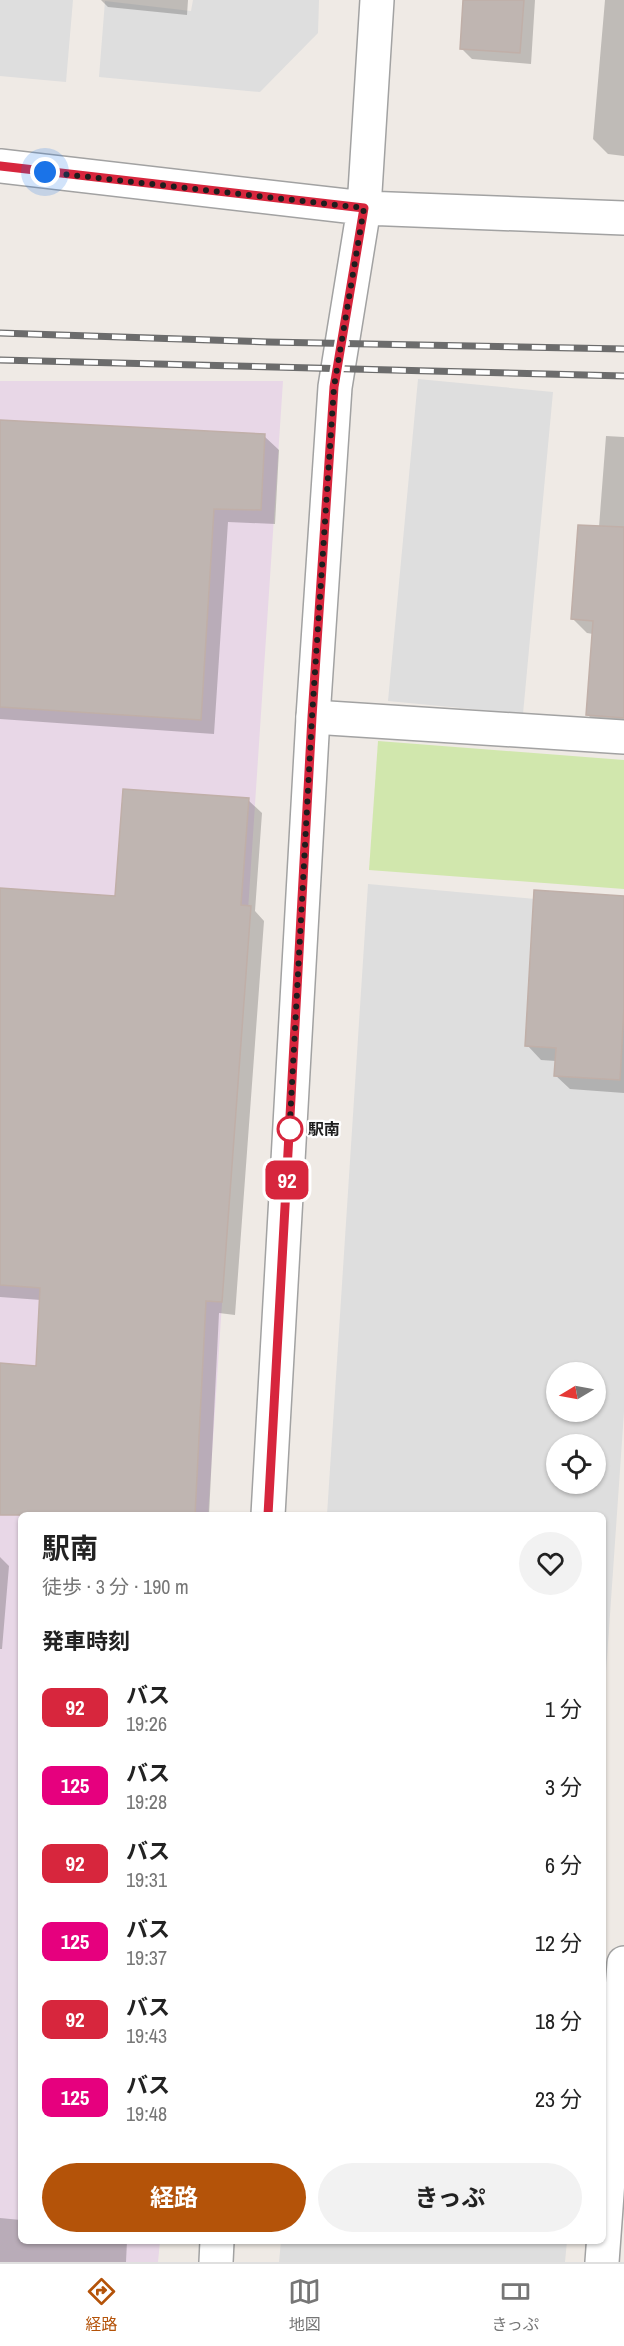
<!DOCTYPE html>
<html lang="ja">
<head>
<meta charset="utf-8">
<style>
	:root { --surface:#fff; --page:#f2f2f2; --text:#222; --muted:#767676; --line:#e0e0e0; --accent:#b45309 }
	body { margin:0; font-family:"Archivo Narrow","Noto Sans JP",sans-serif; background:var(--page); color:var(--text); height:100vh; display:flex; flex-direction:column; font-size:22px; white-space:nowrap }
	* { box-sizing:border-box; margin:0 }
	p { font-size:20px; color:var(--muted) }
	.icon { flex:none; width:33px; height:33px; fill:none; stroke:currentColor; stroke-width:2; stroke-linecap:round; stroke-linejoin:round }
	.map { position:relative; flex:1; overflow:hidden }
	.drawer { position:absolute; left:18px; top:1512px; width:588px; height:732px; display:flex; flex-direction:column; background:var(--surface); border-radius:9px; box-shadow:0 2px 4px #0004 }
	.drawer>* { flex:none }
	.badge { padding:0 12px; border-radius:9px; font-size:21px; line-height:39px }
	.needle { width:39px; rotate:260deg }
	.buttons { position:absolute; left:546px; top:1362px; display:grid; gap:12px }
	.buttons a { display:grid; place-items:center; width:60px; height:60px; border-radius:50%; background:var(--surface); box-shadow:0 2px 4px #0004; font-size:30px }
	.you { position:absolute; width:30px; height:30px; margin:-15px; border:4px solid #fff; border-radius:50%; background:#1a73e8; box-shadow:0 0 0 9px #1a73e833 }
	.map>.badge { position:absolute; translate:-50% -50%; box-shadow:0 0 0 3px #fff }
	h2 { padding:0 24px; font-size:22px; line-height:54px }
	.round { display:grid; place-items:center; flex:none; width:63px; height:63px; border-radius:32px; background:var(--page) }
	.headline { display:flex; align-items:center; justify-content:space-between; height:102px; padding:0 24px }
	h1 { font-size:28px; font-weight:700; line-height:45px }
	.button { display:flex; gap:12px; margin-top:auto; padding:12px 24px }
	.button a { flex:1; height:69px; border-radius:36px; background:var(--accent); color:#fff; font-size:24px; font-weight:700; line-height:69px; text-align:center }
	.button a+a { background:var(--page); color:var(--text) }
	ul { padding:0; list-style:none }
	li { display:flex; align-items:center; gap:18px; height:78px; padding:0 24px }
	li div { flex:1 }
	li b { display:block; font-size:22px }
	li em { font-style:normal }
	li .badge { min-width:66px; font-weight:700; text-align:center }
	.dock { display:flex; justify-content:space-around; align-items:center; height:84px; border-top:2px solid var(--line); background:var(--surface); font-size:16px; color:var(--muted) }
	.dock a { display:grid; justify-items:center; gap:3px }
	.dock .on { color:var(--accent) }
	.map>svg:first-child { display:block }
	.industrial { fill:#e8d7e7 }
	.grass { fill:#d1e7ad }
	.parking { fill:#dedede; fill-rule:evenodd }
	.shadow { fill:#0003 }
	.building { fill:#bfb5b1; stroke:#c0afa8; stroke-width:1.5 }
	.lines { fill:none; stroke-linecap:round; stroke-linejoin:round }
	.minor-casing { stroke:#a2a2a2; stroke-width:36 }
	.tertiary-casing { stroke:#a2a2a2; stroke-width:36 }
	.minor { stroke:#fff; stroke-width:33 }
	.tertiary { stroke:#fff; stroke-width:33 }
	.rail-casing { stroke:#6c6c6c; stroke-width:7 }
	.rail { stroke:#fff; stroke-width:4.5; stroke-dasharray:14; stroke-linecap:butt }
	.line-casing { stroke:#fff; stroke-width:14 }
	.line { stroke:#d7263d; stroke-width:9 }
	.walk { stroke:#1e1e1e; stroke-width:6; stroke-dasharray:0 10.8 }
	.stop-dot { fill:#fff; stroke:#d7263d; stroke-width:3 }
	.labels { text-anchor:middle; stroke-width:4.5; stroke-linejoin:round; paint-order:stroke }
	.stop-label { font-size:16px; font-weight:bold; fill:#1e1e1e; stroke:#fff; text-anchor:start }
</style>
</head>
<body>
<div class="map">
<svg width="624" height="2262" viewBox="0 0 624 2262">
	<rect width="100%" height="100%" fill="#efeae5"/>
	<!-- industrial -->
	<path class="industrial" d="M 0,381 L 283,381 L 208,1515 L 21,1515 L 21,2241 L 160,2241 L 158,2262 L 0,2262 Z"/>
	<!-- grass -->
	<path class="grass" d="M 378,741 L 624,760 L 624,889 L 369,870 Z"/>
	<!-- parking -->
	<path class="parking" d="M 0,0 L 73,0 L 66,82 L 0,76 Z
		M 193,0 L 319,0 L 318,33 L 260,92 L 99,77 L 105,1 L 191,11 Z
		M 418,379 L 553,392 L 523,714 L 388,701 Z
		M 368,884 L 624,907 L 624,1412 L 603,1716 L 603,1515 L 327,1515 ZM 556,1372 L 596,1372 L 596,1412 L 556,1412 ZM 556,1444 L 596,1444 L 596,1484 L 556,1484 Z
		M 281,2241 L 567,2241 L 565,2262 L 279,2262 Z"/>
	<!-- shadow -->
	<path class="shadow" d="M 101,0 L 188,0 L 187,15 L 108,7 Z
		M 464,0 L 535,0 L 531,64 L 472,59 L 461,48 Z
		M 605,0 L 624,0 L 624,156 L 608,154 L 593,139 Z
		M 0,422 L 264,436 L 279,450 L 275,524 L 228,522 L 214,734 L 0,719 Z
		M 606,436 L 624,437 L 624,731 L 602,729 L 588,715 L 593,634 L 587,633 L 573,619 L 599,527 Z
		M 248,800 L 262,813 L 255,911 L 264,921 L 235,1315 L 219,1313 L 209,1515 L 30,1515 L 0,1487 L 0,1364 L 37,1368 L 41,1300 L 0,1297 L 0,890 L 116,898 Z
		M 624,897 L 624,1093 L 570,1089 L 555,1075 L 556,1061 L 541,1060 L 527,1045 Z
		M 0,1557 L 9,1566 L 2,1649 L 0,1649 Z
		M 0,2218 L 21,2220 L 21,2241 L 127,2241 L 126,2262 L 0,2262 Z"/>
	<!-- building -->
	<path class="building" d="M 463,0 L 524,0 L 520,53 L 460,49 Z
		M 0,420 L 265,434 L 261,510 L 214,509 L 201,720 L 0,707 Z
		M 578,525 L 624,527 L 624,718 L 586,715 L 593,621 L 571,619 Z
		M 123,789 L 249,798 L 241,905 L 251,906 L 222,1302 L 206,1301 L 195,1515 L 0,1515 L 0,1363 L 36,1366 L 40,1288 L 0,1285 L 0,888 L 115,896 Z
		M 534,890 L 624,896 L 624,1008 L 620,1080 L 554,1076 L 556,1048 L 525,1046 Z"/>
	<g class="lines">
		<defs>
			<path id="minor" d="M 313,717 L 624,737
				M 602,2262 L 624,1963"/>
			<path id="tertiary" d="M 0,166 L 364,208 L 624,218
				M 268,1515 L 313,717 L 335,387 L 364,208 L 377,0
				M 216,2262 L 217,2241"/>
		</defs>
		<!-- minor casing -->
		<use href="#minor" class="minor-casing"/>
		<!-- tertiary casing -->
		<use href="#tertiary" class="tertiary-casing"/>
		<!-- minor -->
		<use href="#minor" class="minor"/>
		<!-- tertiary -->
		<use href="#tertiary" class="tertiary"/>
		<defs>
			<path id="rail" d="M 0,333 L 268,342 L 624,349
				M 0,360 L 624,376"/>
		</defs>
		<!-- rail casing -->
		<use href="#rail" class="rail-casing"/>
		<!-- rail -->
		<use href="#rail" class="rail"/>
	</g>
	<g class="lines">
		<defs>
			<path id="line" d="M 0,166 L 364,208 L 334,387 L 312,717 L 268,1515"/>
		</defs>
		<!-- line casing -->
		<use href="#line" class="line-casing"/>
		<!-- line -->
		<use href="#line" class="line"/>
		<!-- walk -->
		<path class="walk" d="M 45,172 L 364,208 L 334,387 L 312,717 L 289,1139 L 290,1129"/>
	</g>
	<!-- markers -->
	<circle class="stop-dot" cx="290" cy="1129" r="12"/>
	<g class="labels">
		<!-- stop labels -->
		<g class="stop-label">
			<text x="308" y="1135">駅南</text>
		</g>
	</g>
</svg>
<div class="buttons">
<a><svg class="needle" viewBox="-14 -14 28 28"><path d="M0-13l5 13h-10z" fill="#e53935"/><path d="M0 13l5-13h-10z" fill="#767676"/></svg></a>
<a><svg class="icon" aria-label="locate" viewBox="0 0 24 24"><circle cx="12" cy="12" r="6"/><path d="M12 2v4M12 18v4M2 12h4M18 12h4"/></svg></a>
</div>
<div class="you" style="left:45px;top:172px"></div>
<b class="badge" style="left:287px;top:1180px;background:#d7263d;color:#fff">92</b>
<section class="drawer">
<div class="headline"><div><h1>駅南</h1><p>徒歩 · 3 分 · 190 m</p></div><a class="round"><svg class="icon" aria-label="heart" viewBox="0 0 24 24"><path d="M12 20l-8-8c-3-5 5-10 8-4 3-6 11-1 8 4z"/></svg></a></div>
<h2>発車時刻</h2>
<ul>
<li><span class="badge" style="background:#d7263d;color:#fff">92</span><div><b>バス</b><p>19:26</p></div><em>1 分</em></li>
<li><span class="badge" style="background:#e6007e;color:#fff">125</span><div><b>バス</b><p>19:28</p></div><em>3 分</em></li>
<li><span class="badge" style="background:#d7263d;color:#fff">92</span><div><b>バス</b><p>19:31</p></div><em>6 分</em></li>
<li><span class="badge" style="background:#e6007e;color:#fff">125</span><div><b>バス</b><p>19:37</p></div><em>12 分</em></li>
<li><span class="badge" style="background:#d7263d;color:#fff">92</span><div><b>バス</b><p>19:43</p></div><em>18 分</em></li>
<li><span class="badge" style="background:#e6007e;color:#fff">125</span><div><b>バス</b><p>19:48</p></div><em>23 分</em></li>
</ul>
<div class="button"><a>経路</a><a>きっぷ</a></div>
</section>
</div>
<nav class="dock">
<a class="on"><svg class="icon" aria-label="directions" viewBox="0 0 24 24"><path d="M12 3l9 9-9 9-9-9zM9 14v-3h6M13 9l2 2-2 2"/></svg>経路</a>
<a><svg class="icon" aria-label="map" viewBox="0 0 24 24"><path d="M3 6l6-2 6 2 6-2v14l-6 2-6-2-6 2zM9 4v14M15 6v14"/></svg>地図</a>
<a><svg class="icon" aria-label="tickets" viewBox="0 0 24 24"><path d="M3 7h18v10H3zM15 7v10"/></svg>きっぷ</a>
</nav>
</body>
</html>
